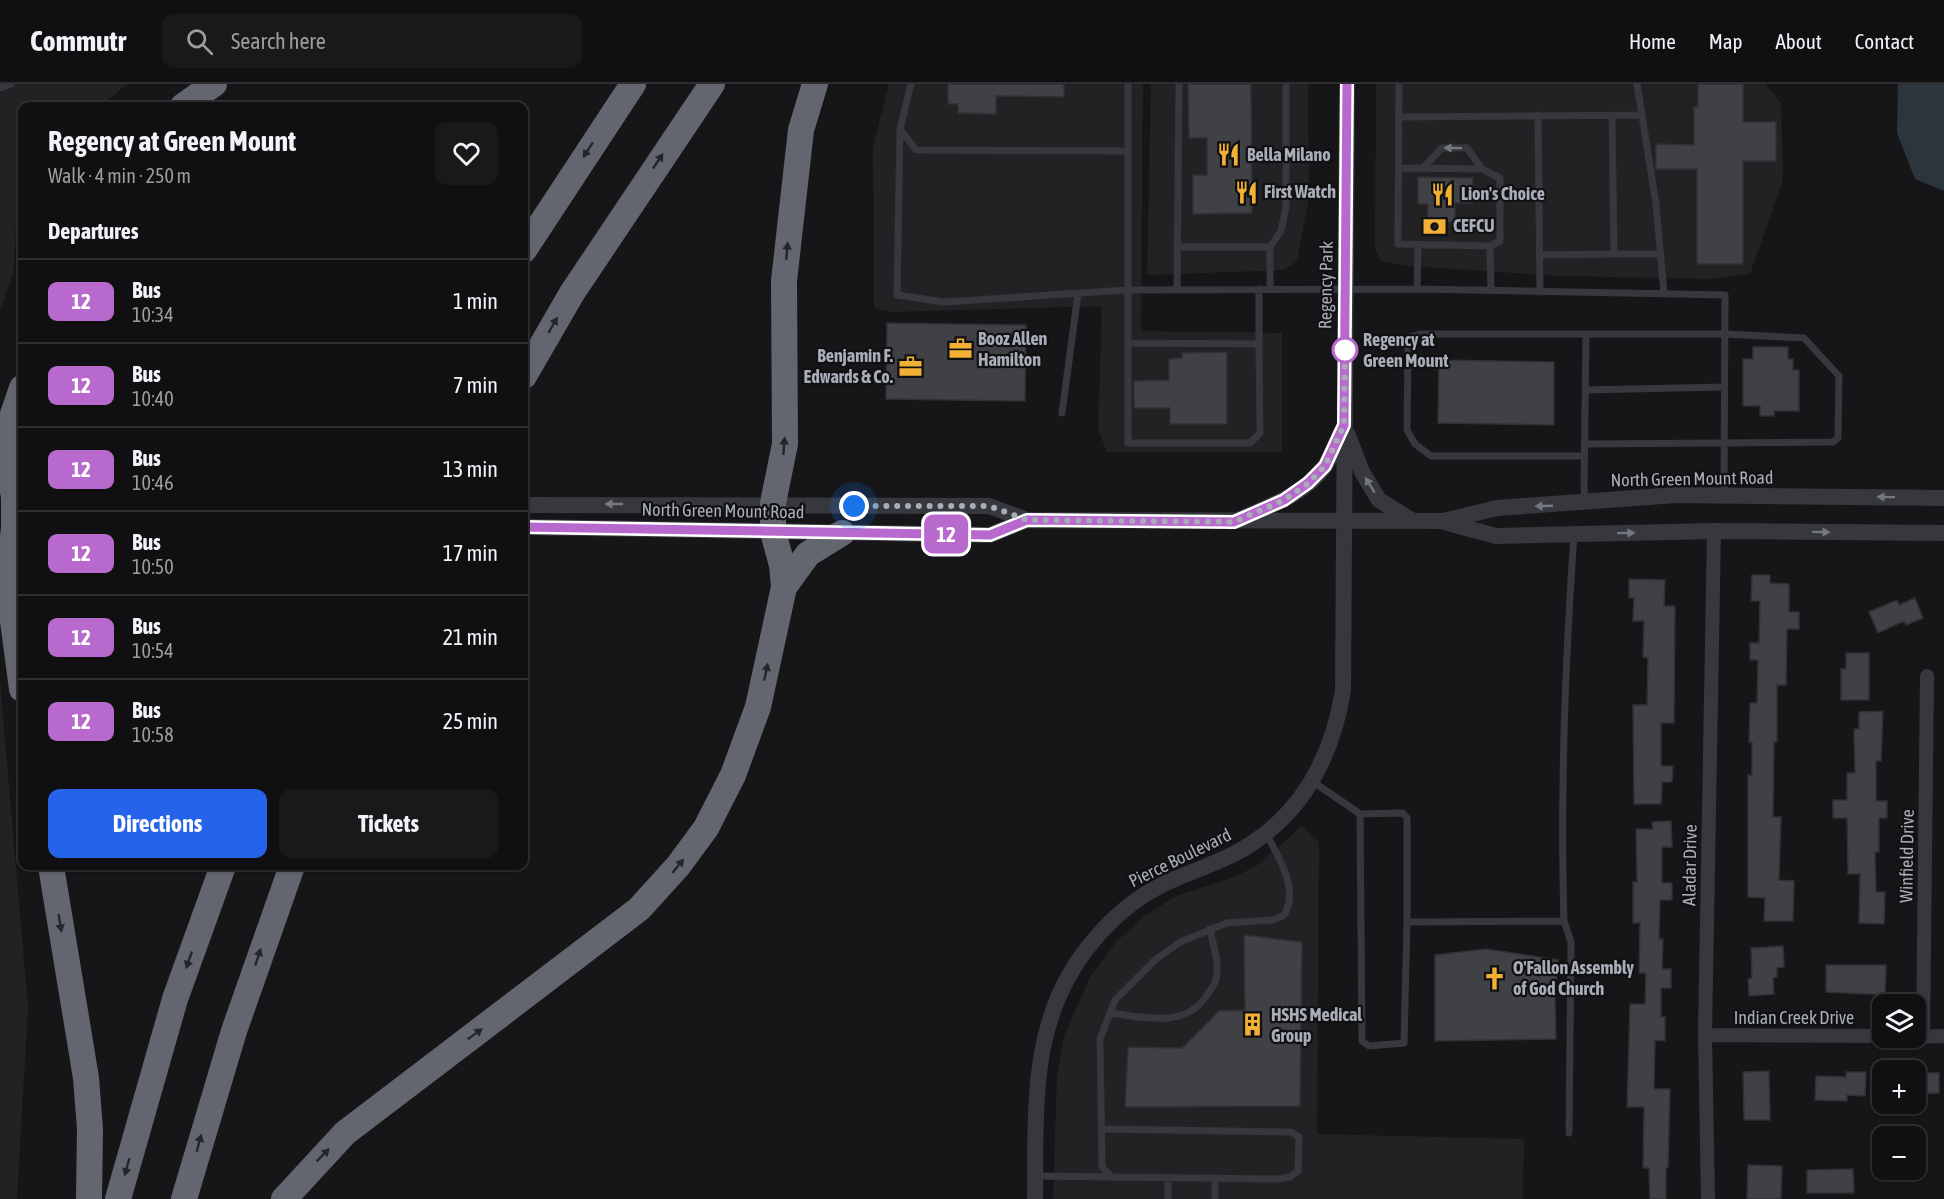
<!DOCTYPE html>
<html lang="en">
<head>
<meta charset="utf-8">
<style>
	:root { --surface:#101012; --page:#19191b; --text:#f1f3f6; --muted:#9c9d9f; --line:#303032; --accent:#2563eb }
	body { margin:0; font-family:"Asap Condensed",sans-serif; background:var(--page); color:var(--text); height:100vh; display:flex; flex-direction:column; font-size:22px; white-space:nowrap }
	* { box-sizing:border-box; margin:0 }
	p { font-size:20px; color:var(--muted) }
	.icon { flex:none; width:33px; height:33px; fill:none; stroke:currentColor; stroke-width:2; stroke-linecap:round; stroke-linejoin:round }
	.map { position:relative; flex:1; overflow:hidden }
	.sheet { position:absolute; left:18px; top:18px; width:510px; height:768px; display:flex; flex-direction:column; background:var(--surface); border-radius:12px; box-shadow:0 2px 4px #0004,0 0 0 2px var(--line) }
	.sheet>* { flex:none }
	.badge { padding:0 12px; border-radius:9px; font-size:21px; line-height:39px }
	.controls { position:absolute; left:1872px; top:910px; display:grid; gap:12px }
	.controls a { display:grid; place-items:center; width:54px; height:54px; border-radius:12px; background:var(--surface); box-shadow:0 2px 4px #0004,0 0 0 2px var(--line); font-size:30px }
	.you { position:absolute; width:30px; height:30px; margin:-15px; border:4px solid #fff; border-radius:50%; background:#1a73e8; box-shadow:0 0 0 9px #1a73e833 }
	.map>.badge { position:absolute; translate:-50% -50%; box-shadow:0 0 0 3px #fff }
	h2 { padding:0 30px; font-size:22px; line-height:54px }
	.round { display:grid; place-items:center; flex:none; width:63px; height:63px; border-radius:12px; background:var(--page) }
	.summary { display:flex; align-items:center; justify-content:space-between; height:102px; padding:0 30px }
	h1 { font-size:28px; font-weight:700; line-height:45px }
	.primary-button { display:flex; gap:12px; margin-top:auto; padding:12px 30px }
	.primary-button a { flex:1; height:69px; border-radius:12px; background:var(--accent); color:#fff; font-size:24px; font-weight:700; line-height:69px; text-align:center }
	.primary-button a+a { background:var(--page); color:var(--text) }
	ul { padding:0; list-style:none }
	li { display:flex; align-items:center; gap:18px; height:84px; padding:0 30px; border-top:2px solid var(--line) }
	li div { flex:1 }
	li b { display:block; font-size:22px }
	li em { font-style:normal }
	li .badge { min-width:66px; font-weight:700; text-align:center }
	header { display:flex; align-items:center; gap:36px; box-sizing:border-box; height:84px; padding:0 30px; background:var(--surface); border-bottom:2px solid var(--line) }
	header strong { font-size:28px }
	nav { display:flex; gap:33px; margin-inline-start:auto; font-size:21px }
	.search { width:420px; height:54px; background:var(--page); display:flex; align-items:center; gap:15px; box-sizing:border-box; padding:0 21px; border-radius:12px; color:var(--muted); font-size:22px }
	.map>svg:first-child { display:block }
	.built { fill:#222225 }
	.water { fill:#2c353c }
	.building { fill:#404145; stroke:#303034; stroke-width:1.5 }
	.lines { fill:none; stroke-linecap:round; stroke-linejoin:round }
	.service { stroke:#37383d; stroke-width:7 }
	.minor { stroke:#37383d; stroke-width:14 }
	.tertiary { stroke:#37383d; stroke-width:16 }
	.motorway { stroke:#63666e; stroke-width:26 }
	.oneway { fill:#757881 }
	.oneway2 { fill:#26262a }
	.line-casing { stroke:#fff; stroke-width:14 }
	.line { stroke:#b869cd; stroke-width:9 }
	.walk { stroke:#a8adb8; stroke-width:6; stroke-dasharray:0 10.8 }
	.stop-dot { fill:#fff; stroke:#b869cd; stroke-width:3 }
	.labels { text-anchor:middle; stroke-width:4.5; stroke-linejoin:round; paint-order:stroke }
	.poi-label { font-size:18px; font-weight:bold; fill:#a8adb8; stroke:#111113; text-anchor:start }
	.street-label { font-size:18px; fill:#a8adb8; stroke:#111113 }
	.stop-label { font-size:18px; font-weight:bold; fill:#a8adb8; stroke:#111113; text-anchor:start }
</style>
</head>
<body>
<header>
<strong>Commutr</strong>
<div class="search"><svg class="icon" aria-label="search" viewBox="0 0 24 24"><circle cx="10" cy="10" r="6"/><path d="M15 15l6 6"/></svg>Search here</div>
<nav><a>Home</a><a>Map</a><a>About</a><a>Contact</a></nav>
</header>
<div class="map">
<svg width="1944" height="1115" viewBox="0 0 1944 1115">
	<rect width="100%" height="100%" fill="#161618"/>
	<!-- built -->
	<path class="built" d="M 0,0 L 127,0 L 101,22 L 22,22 L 22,89 L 18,93 L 14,186 L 0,227 Z
		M 889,0 L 1143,0 L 1141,247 L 1282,249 L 1282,368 L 1107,368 L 1098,345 L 1102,222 L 891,228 L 874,224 L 873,63 Z
		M 1151,0 L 1308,0 L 1309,113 L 1297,177 L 1284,186 L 1147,191 Z
		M 1376,0 L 1765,0 L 1781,19 L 1783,96 L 1750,190 L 1710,195 L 1560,192 L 1408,182 L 1381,177 L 1375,166 Z
		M 0,598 L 28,923 L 17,1115 L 0,1115 Z
		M 1302,742 L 1319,758 L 1317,1050 L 1524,1055 L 1523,1115 L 1053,1115 L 1057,992 L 1064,952 L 1091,891 L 1116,858 L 1143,833 L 1176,812 L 1229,795 L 1255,783 Z"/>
	<!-- water -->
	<path class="water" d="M 1898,0 L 1944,0 L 1944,107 L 1915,95 L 1897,49 Z"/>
	<!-- building -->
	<path class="building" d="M 948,0 L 1064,0 L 1064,13 L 996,12 L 996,30 L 958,29 L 958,20 L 948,20 Z
		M 1188,0 L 1251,0 L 1252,129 L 1193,130 L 1193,91 L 1207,91 L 1207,54 L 1189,54 Z
		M 1698,0 L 1743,0 L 1743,38 L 1776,38 L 1776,77 L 1743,77 L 1743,180 L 1697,180 L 1697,85 L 1656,85 L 1656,60 L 1694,61 L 1694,23 L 1698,23 Z
		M 1418,93 L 1473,94 L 1472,119 L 1455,119 L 1455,138 L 1427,138 L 1428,120 L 1418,120 Z
		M 887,239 L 1026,241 L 1025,317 L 886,315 Z
		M 1753,263 L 1788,263 L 1788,275 L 1793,275 L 1793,286 L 1799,286 L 1799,327 L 1774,327 L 1774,332 L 1760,332 L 1760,322 L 1743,322 L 1743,275 L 1753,275 Z
		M 1227,268 L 1227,340 L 1170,340 L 1170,324 L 1134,324 L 1134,297 L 1169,296 L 1169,275 L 1182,274 L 1182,269 Z
		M 1439,276 L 1554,278 L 1554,341 L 1438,339 Z
		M 1752,491 L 1770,491 L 1770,499 L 1789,500 L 1789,528 L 1799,528 L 1799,545 L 1787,545 L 1786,601 L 1777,601 L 1777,658 L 1774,658 L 1773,733 L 1781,733 L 1779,796 L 1794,797 L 1793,837 L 1764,837 L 1765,814 L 1748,813 L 1748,691 L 1752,691 L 1752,658 L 1749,658 L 1750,619 L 1757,619 L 1758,576 L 1750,576 L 1750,559 L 1759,559 L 1760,517 L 1751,517 Z
		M 1629,495 L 1665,496 L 1664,522 L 1675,522 L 1674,639 L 1661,639 L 1661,682 L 1673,682 L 1672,698 L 1662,698 L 1661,720 L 1634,720 L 1633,621 L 1647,621 L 1648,574 L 1643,573 L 1644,537 L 1633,537 L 1634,514 L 1629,514 Z
		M 1915,514 L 1923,534 L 1906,541 L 1904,537 L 1878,549 L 1869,528 L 1897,516 L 1899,521 Z
		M 1846,569 L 1869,569 L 1869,616 L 1841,616 L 1841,585 L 1846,585 Z
		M 1883,627 L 1881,677 L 1876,677 L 1876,717 L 1887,717 L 1887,734 L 1879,734 L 1879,768 L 1875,768 L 1876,808 L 1885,808 L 1884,840 L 1859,839 L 1860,790 L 1848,790 L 1847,734 L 1833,734 L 1833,716 L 1847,716 L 1847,689 L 1855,689 L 1854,645 L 1859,645 L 1859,628 Z
		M 1671,737 L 1672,763 L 1662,763 L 1662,799 L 1672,799 L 1672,816 L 1660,816 L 1659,855 L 1663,855 L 1662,885 L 1671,885 L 1671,904 L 1661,904 L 1661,933 L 1665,933 L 1665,957 L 1655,956 L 1654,1005 L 1670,1005 L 1668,1084 L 1666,1084 L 1666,1115 L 1650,1115 L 1649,1084 L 1643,1084 L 1644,1023 L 1627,1023 L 1630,920 L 1645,920 L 1646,889 L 1639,889 L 1640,839 L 1633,839 L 1633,798 L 1637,798 L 1636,745 L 1653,745 L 1652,738 Z
		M 1244,851 L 1302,858 L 1300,1022 L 1125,1023 L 1128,963 L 1182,964 L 1219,927 L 1245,926 Z
		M 1783,862 L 1784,883 L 1777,884 L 1777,893 L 1773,894 L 1774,910 L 1749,912 L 1748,895 L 1752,894 L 1751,864 Z
		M 1486,865 L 1558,876 L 1555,913 L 1556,955 L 1435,957 L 1435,871 Z
		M 1826,881 L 1886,881 L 1885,911 L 1826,908 Z
		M 1769,987 L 1770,1036 L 1744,1036 L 1743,988 Z
		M 1846,988 L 1866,988 L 1865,1012 L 1847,1011 L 1847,1017 L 1815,1016 L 1816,992 L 1846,993 Z
		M 1916,989 L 1939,989 L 1939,1009 L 1916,1010 Z
		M 1748,1081 L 1782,1082 L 1781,1115 L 1747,1115 Z
		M 1853,1085 L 1854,1109 L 1807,1109 L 1807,1086 Z"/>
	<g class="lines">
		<!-- service -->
		<path class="service" d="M 911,0 L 900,45 L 916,66 L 1128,67
			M 1128,0 L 1128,259 L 1259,260 L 1259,205
			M 1637,0 L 1656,120 L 1664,210
			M 0,4 L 11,0
			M 1538,31 L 1540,208
			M 1400,33 L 1642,31
			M 900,45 L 897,211 L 944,218 L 1127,206 L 1417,205 L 1725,211 L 1724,412
			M 1399,84 L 1482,85 L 1500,94 L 1500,157 L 1490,162 L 1398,160 L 1399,0
			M 1423,84 L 1442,64 L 1467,64 L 1482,85
			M 1490,162 L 1491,206
			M 1177,163 L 1270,163
			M 1614,170 L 1660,170
			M 1540,171 L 1614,170 L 1612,31
			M 1270,205 L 1270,163 L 1281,147 L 1286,123 L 1286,0
			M 1417,205 L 1418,161
			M 1177,206 L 1179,0
			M 1128,259 L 1128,359 L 1250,359 L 1260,349 L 1259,260
			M 1585,306 L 1724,303
			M 1062,329 L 1078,210
			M 1585,372 L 1431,372 L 1415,360 L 1407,346 L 1408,265 L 1410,253 L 1421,250 L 1586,250
			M 1585,416 L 1584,403 L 1586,250 L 1724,250 L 1804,254 L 1839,292 L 1838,354 L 1833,358 L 1585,360
			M 1312,697 L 1360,730 L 1403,729 L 1407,734 L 1407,838 L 1564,837 C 1560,708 1565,579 1574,451
			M 1360,730 L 1362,957 L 1369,962 L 1404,959 L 1407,838
			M 1564,837 L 1571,858 L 1569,1049
			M 1110,929 C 1144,933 1186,945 1207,911 C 1210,906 1215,901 1216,895 C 1220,879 1213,861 1210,845
			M 1102,1045 L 1291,1048 L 1299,1053 L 1298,1087 L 1290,1093 L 1278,1095 L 1112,1093 L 1102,1083 L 1100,955 L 1115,916 L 1155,876 L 1180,858 L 1227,839 L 1273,836 L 1284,831 C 1300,805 1278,773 1266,749
			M 1036,1092 L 1112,1093
			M 1168,1115 L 1168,1094
			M 1215,1115 L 1215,1094"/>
		<!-- minor -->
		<path class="minor" d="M 1705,951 L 1882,952
			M 1916,953 L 1944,952
			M 1923,953 L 1927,592
			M 1708,1115 L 1705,951 L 1714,447"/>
		<!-- tertiary -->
		<path class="tertiary" d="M 1348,351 L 1362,388 L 1379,416 L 1413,437
			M 524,421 L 989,422 L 1027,436 L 1443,437 L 1497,424 L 1676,411 L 1944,414
			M 1240,435 C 1270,422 1305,410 1325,382 C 1332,372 1336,359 1341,348
			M 1444,438 L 1496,452 L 1714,447 L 1944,449
			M 524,443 L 990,451 L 1027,436
			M 1035,1115 C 1036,1048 1031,977 1058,914 C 1077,868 1119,821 1164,800 C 1193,786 1224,778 1251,760 C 1306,724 1333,669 1343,606 L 1347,0"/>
		<!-- motorway -->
		<path class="motorway" d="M 183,22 L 214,0
			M 524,166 L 633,0
			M 524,292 L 572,209 L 712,0
			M 9,350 L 8,379 L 14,413 L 14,444 L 8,499 L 22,605
			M 1,365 L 22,304
			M 784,503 L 808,470 L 842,449
			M 51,782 L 86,994 L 90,1045 L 89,1115
			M 118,1115 L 175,915 L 223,782
			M 184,1115 L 234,947 L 292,782
			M 284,1115 L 345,1049 L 639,825 L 678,782 L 706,744 L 733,691 L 758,623 L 784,503 L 782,481 L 773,448 L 773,419 L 785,360 L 784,197 L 801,46 L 815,0"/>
	</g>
	<!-- one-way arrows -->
	<defs><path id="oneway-solid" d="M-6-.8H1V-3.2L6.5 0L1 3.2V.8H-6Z" transform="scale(1.5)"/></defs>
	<g class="oneway">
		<use href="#oneway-solid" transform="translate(1453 64) rotate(-179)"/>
		<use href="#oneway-solid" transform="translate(1370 401) rotate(-121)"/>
		<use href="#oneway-solid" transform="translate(1886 413) rotate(-179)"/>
		<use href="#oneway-solid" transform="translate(614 420) rotate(180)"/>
		<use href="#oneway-solid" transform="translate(1544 422) rotate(178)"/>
		<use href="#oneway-solid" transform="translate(1821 448) rotate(1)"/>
		<use href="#oneway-solid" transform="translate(1626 449) rotate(-1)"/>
	</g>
	<g class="oneway2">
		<use href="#oneway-solid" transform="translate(588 66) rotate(123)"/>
		<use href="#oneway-solid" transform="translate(658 77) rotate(-56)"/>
		<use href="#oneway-solid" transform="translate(787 167) rotate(-85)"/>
		<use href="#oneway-solid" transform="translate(553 241) rotate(-60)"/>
		<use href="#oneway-solid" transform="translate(784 362) rotate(-86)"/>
		<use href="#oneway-solid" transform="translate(766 588) rotate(-78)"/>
		<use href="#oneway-solid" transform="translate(678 782) rotate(-51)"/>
		<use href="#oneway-solid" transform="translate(60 839) rotate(81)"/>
		<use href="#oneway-solid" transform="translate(258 873) rotate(-72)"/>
		<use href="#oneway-solid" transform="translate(189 876) rotate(109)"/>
		<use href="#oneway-solid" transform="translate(475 950) rotate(-36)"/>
		<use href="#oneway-solid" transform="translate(199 1059) rotate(-75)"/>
		<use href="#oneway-solid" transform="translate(323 1071) rotate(-45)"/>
		<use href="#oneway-solid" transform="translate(127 1083) rotate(105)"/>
	</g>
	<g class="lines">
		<defs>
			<path id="line" d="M 524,443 L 990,451 L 1027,436 L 1234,438 L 1284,416 L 1308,399 L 1325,382 L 1344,341 L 1347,0"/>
		</defs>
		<!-- line casing -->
		<use href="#line" class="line-casing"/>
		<!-- line -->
		<use href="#line" class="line"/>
		<!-- walk -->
		<path class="walk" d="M 854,422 L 989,422 L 1027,436 L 1234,438 L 1284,416 L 1306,401 L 1325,382 L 1344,341 L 1345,266"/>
	</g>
	<!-- icons -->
	<defs>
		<symbol id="restaurant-bare" viewBox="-9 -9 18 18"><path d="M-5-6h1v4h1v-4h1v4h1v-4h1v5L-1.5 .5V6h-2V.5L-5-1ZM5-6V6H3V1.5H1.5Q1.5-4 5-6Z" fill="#f2b134" stroke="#111113" stroke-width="2.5" paint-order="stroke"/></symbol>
		<symbol id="bank-bare" viewBox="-9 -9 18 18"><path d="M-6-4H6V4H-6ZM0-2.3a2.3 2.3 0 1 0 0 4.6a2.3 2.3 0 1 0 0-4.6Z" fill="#f2b134" stroke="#111113" stroke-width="2.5" paint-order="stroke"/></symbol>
		<symbol id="office-bare" viewBox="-9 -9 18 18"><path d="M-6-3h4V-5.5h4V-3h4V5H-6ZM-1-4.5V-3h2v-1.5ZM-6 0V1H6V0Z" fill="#f2b134" stroke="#111113" stroke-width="2.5" paint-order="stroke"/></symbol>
		<symbol id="church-bare" viewBox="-9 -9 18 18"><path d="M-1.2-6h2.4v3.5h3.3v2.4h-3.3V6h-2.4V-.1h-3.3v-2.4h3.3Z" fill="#f2b134" stroke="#111113" stroke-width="2.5" paint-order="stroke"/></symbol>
		<symbol id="building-bare" viewBox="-9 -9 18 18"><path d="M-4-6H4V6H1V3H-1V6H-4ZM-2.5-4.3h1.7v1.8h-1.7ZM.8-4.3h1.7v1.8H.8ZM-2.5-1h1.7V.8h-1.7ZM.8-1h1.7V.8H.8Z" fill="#f2b134" stroke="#111113" stroke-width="2.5" paint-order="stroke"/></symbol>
	</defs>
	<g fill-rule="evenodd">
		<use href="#restaurant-bare" x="1212" y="54" width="33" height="33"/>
		<use href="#restaurant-bare" x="1230" y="92" width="33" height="33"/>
		<use href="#restaurant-bare" x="1426" y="94" width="33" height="33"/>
		<use href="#bank-bare" x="1418" y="126" width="33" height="33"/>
		<use href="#office-bare" x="944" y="248" width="33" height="33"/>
		<use href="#office-bare" x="894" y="266" width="33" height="33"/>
		<use href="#church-bare" x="1478" y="878" width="33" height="33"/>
		<use href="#building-bare" x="1236" y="924" width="33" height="33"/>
	</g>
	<!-- markers -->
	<circle class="stop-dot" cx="1345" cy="266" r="12"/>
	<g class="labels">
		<!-- poi labels -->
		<g class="poi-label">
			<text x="1247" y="77">Bella Milano</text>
			<text x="1264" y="114">First Watch</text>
			<text x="1461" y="116">Lion's Choice</text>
			<text x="1453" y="148">CEFCU</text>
			<text x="978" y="261">Booz Allen<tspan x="978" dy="21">Hamilton</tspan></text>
			<text x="893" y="278" text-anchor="end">Benjamin F.<tspan x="893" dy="21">Edwards &amp; Co.</tspan></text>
			<text x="1513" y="890">O'Fallon Assembly<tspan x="1513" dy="21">of God Church</tspan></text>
			<text x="1271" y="937">HSHS Medical<tspan x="1271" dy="21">Group</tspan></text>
		</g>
		<!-- street labels -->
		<g class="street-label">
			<text transform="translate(1326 201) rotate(-89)" y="6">Regency Park</text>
			<text transform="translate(1692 395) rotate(-1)" y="6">North Green Mount Road</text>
			<text transform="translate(723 427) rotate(1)" y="6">North Green Mount Road</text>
			<text transform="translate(1907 772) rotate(-89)" y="6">Winfield Drive</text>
			<text transform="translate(1180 774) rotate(-26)" y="6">Pierce Boulevard</text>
			<text transform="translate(1690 781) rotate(-89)" y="6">Aladar Drive</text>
			<text x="1794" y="940">Indian Creek Drive</text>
		</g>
		<!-- stop labels -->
		<g class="stop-label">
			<text x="1363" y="262">Regency at<tspan x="1363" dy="21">Green Mount</tspan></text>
		</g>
	</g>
</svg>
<div class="controls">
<a><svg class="icon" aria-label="layers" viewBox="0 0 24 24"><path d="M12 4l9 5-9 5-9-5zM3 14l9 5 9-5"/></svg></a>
<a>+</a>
<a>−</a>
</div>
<div class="you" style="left:854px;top:422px"></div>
<b class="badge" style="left:946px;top:450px;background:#b869cd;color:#fff">12</b>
<section class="sheet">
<div class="summary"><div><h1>Regency at Green Mount</h1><p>Walk · 4 min · 250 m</p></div><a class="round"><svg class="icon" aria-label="heart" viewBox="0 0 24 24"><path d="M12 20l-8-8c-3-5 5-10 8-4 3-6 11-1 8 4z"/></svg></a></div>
<h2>Departures</h2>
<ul>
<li><span class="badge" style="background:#b869cd;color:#fff">12</span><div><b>Bus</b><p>10:34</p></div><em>1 min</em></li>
<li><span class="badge" style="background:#b869cd;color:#fff">12</span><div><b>Bus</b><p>10:40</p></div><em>7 min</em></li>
<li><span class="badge" style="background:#b869cd;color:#fff">12</span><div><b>Bus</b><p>10:46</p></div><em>13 min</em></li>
<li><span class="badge" style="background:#b869cd;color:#fff">12</span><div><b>Bus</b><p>10:50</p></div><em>17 min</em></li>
<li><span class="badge" style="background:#b869cd;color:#fff">12</span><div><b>Bus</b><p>10:54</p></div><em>21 min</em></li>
<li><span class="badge" style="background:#b869cd;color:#fff">12</span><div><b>Bus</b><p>10:58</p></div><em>25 min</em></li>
</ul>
<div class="primary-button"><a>Directions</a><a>Tickets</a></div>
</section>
</div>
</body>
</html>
